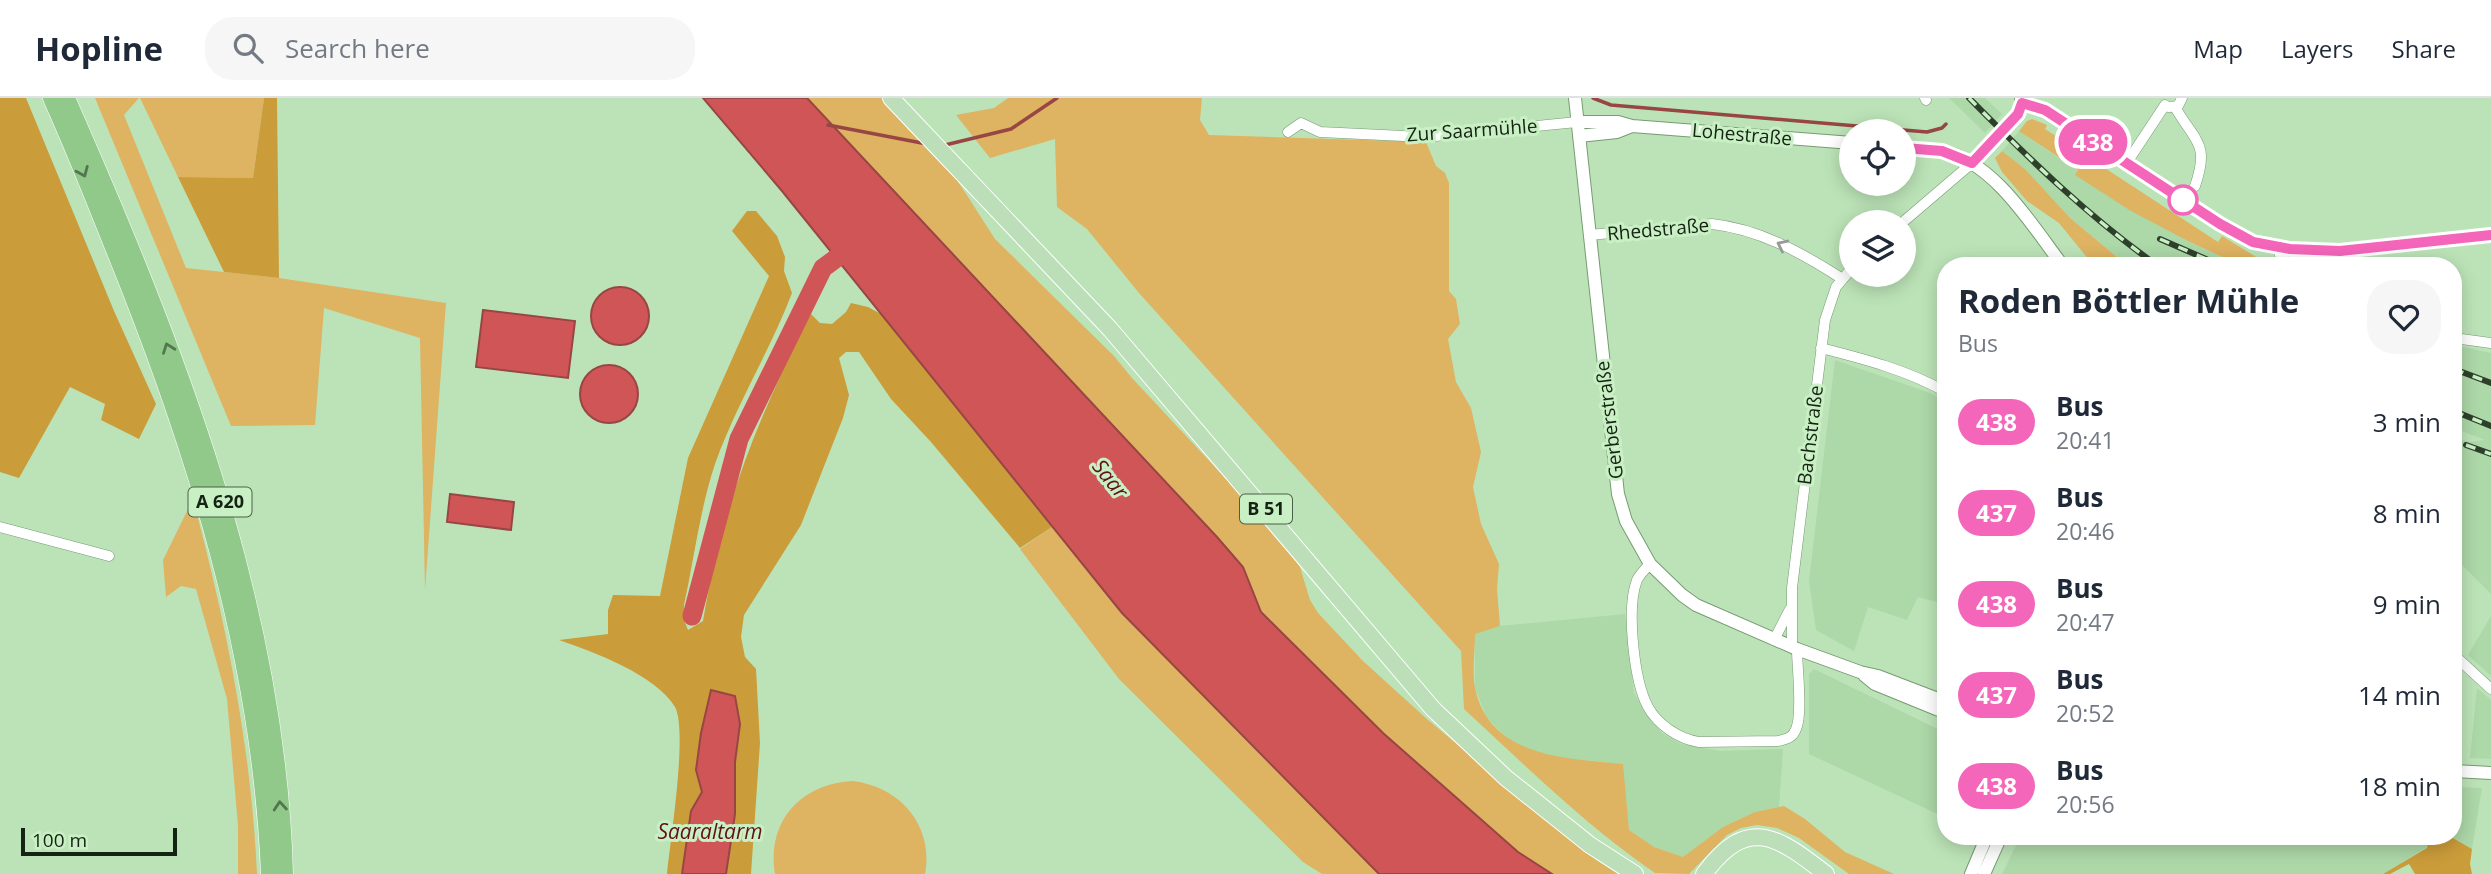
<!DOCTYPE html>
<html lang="en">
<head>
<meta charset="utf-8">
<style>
	:root { --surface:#fff; --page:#f6f6f7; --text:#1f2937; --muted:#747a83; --line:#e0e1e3 }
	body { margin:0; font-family:"Open Sans",sans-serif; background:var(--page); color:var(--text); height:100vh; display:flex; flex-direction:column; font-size:26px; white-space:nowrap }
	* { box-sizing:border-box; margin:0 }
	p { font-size:23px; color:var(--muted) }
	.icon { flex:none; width:38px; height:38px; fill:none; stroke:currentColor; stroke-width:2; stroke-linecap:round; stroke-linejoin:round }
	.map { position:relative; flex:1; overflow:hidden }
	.details { position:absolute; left:1937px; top:159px; width:525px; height:588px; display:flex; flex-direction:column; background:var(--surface); border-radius:28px; box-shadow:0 4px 18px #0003 }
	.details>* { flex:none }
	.badge { padding:0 14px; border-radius:23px; font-size:24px; line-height:46px }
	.tools { position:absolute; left:1839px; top:21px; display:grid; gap:14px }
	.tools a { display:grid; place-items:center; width:77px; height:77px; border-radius:50%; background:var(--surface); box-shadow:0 4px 18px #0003; font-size:35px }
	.scale { position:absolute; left:21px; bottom:18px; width:156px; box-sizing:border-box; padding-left:7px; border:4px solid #152313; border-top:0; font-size:19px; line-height:24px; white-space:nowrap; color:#152313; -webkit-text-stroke:5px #c9f0c4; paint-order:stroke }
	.map>.badge { position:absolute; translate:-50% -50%; box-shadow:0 0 0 4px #fff }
	.round { display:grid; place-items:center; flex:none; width:74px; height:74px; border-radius:28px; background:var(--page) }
	.head { display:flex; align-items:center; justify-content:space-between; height:119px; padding:0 21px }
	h1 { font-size:33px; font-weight:700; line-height:52px }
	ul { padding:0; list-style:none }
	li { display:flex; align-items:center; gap:21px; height:91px; padding:0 21px }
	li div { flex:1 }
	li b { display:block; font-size:26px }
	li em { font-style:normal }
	li .badge { min-width:77px; font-weight:700; text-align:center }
	header { display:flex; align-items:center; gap:42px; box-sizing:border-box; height:98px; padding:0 35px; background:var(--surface); border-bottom:2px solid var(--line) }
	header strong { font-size:33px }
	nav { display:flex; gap:38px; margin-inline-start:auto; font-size:24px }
	.search { width:490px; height:63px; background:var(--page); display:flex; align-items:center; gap:18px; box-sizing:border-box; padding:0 24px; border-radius:28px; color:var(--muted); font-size:26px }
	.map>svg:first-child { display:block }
	.built { fill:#add8a8 }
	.green { fill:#deb362 }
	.forest { fill:#cb9c3a }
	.water { fill:#d05557; stroke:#984643; stroke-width:2 }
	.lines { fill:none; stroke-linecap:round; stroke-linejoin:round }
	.stream { stroke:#984643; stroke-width:3.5 }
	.river { stroke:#d05557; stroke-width:19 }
	.tertiary-tunnel { stroke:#9bbd96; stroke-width:12; stroke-dasharray:12 6; stroke-linecap:butt }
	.minor-casing { stroke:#779b73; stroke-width:11 }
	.tertiary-casing { stroke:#779b73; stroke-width:14 }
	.primary-casing { stroke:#fff; stroke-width:18 }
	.motorway-casing { stroke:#fff; stroke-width:19 }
	.minor { stroke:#fff; stroke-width:10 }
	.tertiary { stroke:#fff; stroke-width:12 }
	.primary { stroke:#bcdfb9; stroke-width:16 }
	.motorway { stroke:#90c98a; stroke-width:18 }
	.rail-casing { stroke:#2e402b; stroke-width:6 }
	.rail { stroke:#c9f0c4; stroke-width:3.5; stroke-dasharray:10; stroke-linecap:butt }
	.oneway { stroke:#52764e }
	.oneway2 { stroke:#969c95 }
	.line-casing { stroke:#fff; stroke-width:16 }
	.line { stroke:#f466ba; stroke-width:10 }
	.stop-dot { fill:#fff; stroke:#f466ba; stroke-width:3.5 }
	.labels { text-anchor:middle; stroke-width:6; stroke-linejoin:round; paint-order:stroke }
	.shield { fill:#c9f0c4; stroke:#4b6048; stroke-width:2 }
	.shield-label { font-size:18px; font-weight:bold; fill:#152313 }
	.street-label { font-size:19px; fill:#152313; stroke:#c9f0c4 }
	.water-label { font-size:21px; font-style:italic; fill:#611117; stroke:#c9f0c4 }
</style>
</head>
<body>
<header>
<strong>Hopline</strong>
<div class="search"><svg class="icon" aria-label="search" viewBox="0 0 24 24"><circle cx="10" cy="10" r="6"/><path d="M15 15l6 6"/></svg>Search here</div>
<nav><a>Map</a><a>Layers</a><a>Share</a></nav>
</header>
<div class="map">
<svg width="2491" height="776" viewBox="0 0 2491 776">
	<rect width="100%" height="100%" fill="#bce3b7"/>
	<!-- built -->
	<path class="built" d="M 1949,0 L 1985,0 L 2002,16 L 1985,35 Z
		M 2019,33 L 2078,73 L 2076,77 L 2188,143 L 2242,168 L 2129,168 L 2070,120 L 2025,71 L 2002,53 Z
		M 2454,247 L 2491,255 L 2491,496 L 2454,459 L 2454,340 L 2470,344 L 2485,342 L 2454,330 Z
		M 1835,262 L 1930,295 L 1946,304 L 1946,490 L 1940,505 L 1918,499 L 1907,522 L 1868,509 L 1854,553 L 1816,532 L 1809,483 Z
		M 1625,516 L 1634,595 L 1644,612 L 1662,635 L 1681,646 L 1721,653 L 1783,651 L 1779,709 L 1755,714 L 1723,729 L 1683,759 L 1654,749 L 1629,732 L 1622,666 L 1564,660 L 1530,652 L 1509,642 L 1487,620 L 1475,590 L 1475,535 L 1500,528 Z
		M 2491,518 L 2491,578 L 2468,557 Z
		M 1814,571 L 1946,635 L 1946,720 L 1809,656 L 1809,576 Z
		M 2477,590 L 2491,602 L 2491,661 L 2470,660 Z
		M 2454,689 L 2482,690 L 2472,751 L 2451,739 L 2454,738 Z
		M 2428,738 L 2427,749 L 2383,776 L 2002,776 L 2020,739 Z"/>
	<!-- green -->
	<path class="green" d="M 95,0 L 139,0 L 124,17 L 186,170 L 279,180 L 446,205 L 425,492 L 420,240 L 324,210 L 315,327 L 231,328 Z
		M 140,0 L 264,0 L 253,80 L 178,79 Z
		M 807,0 L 884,0 L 909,26 L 907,30 L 943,68 L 950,71 L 995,141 L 1114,258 L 1132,280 L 1296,456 L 1310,502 L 1318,515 L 1363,563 L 1428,622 L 1595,761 L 1618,776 L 1552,776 L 1518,754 L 1383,635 L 1261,514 L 1243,469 Z
		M 1008,0 L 1202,0 L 1200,22 L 1209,37 L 1426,44 L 1436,68 L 1445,75 L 1449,85 L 1449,193 L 1456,201 L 1460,226 L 1448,241 L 1456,284 L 1471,310 L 1481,354 L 1473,389 L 1481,426 L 1499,466 L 1497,491 L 1500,528 L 1475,536 C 1475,553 1472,573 1475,590 C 1490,660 1566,660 1623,666 L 1629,732 L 1654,749 L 1683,759 L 1723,729 L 1755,714 L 1784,708 L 1805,721 L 1845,754 L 1894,776 L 1849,776 L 1799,740 L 1777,730 L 1757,727 L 1741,730 L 1727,737 L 1689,776 L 1655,775 C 1586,728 1526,668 1464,611 L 1461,553 L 1139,195 L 1087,131 L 1057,109 L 1055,41 L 990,60 L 956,17 L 994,10 Z
		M 2032,21 L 2047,27 L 2045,31 L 2218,144 L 2222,138 L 2271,168 L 2242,168 L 2188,143 L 2131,113 L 2075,77 L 2078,72 L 2019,33 L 2027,23 Z
		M 2002,53 L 2025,71 L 2070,120 L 2128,168 L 2094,168 L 2059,125 L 2027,103 L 2002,74 L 1995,60 Z
		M 193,401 C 226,525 251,647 257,776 L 238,776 L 238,727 L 227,601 L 196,491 L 181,488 L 166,499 L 163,462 Z
		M 1052,429 L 1122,515 L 1379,776 L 1322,776 L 1303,764 L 1119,581 L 1020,451 Z
		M 853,683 C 900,689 934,727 925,776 L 775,776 C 766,723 802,685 853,683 Z"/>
	<!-- forest -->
	<path class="forest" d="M 0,0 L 26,0 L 114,213 L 156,306 L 139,341 L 101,322 L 105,306 L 70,289 L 19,380 L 0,374 Z
		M 264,0 L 277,0 L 279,180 L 224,174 L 178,79 L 253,80 Z
		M 747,113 L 756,113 L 777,138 L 785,159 L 784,173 L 792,195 C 770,253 736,307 715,366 C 700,411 694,461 684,507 L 684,522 L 688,532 L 703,523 C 718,434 742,361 780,279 C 790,257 799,236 811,216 L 820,225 L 832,226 L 846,214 L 851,205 L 868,209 L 881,216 L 1052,429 L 1020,450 L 931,344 L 891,301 L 859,254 L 846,254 L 839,260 L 849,297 L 843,320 L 801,427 L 744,517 L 741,539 L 745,559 L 756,571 L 760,645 L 751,776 L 726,776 L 735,716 L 735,664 L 740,626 L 711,593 L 701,635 L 696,672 L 702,694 L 691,713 L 682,776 L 667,776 C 670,744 688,633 675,609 C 656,577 594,554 559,542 L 608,536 L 608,512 L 613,497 L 660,498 L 688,360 L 769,178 L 732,133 Z
		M 2428,739 L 2451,739 L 2472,751 L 2470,766 L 2472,776 L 2415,776 L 2409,766 L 2390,776 L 2383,776 L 2427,750 Z"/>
	<!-- water -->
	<path class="water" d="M 703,0 L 807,0 L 1217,439 L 1243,469 L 1261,514 L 1383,635 L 1518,754 L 1552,776 L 1379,776 L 1122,515 L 782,93 Z
		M591 218a29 29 0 1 1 58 0a29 29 0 1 1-58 0Z
		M 483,212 L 575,223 L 568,280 L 476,269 Z
		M580 296a29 29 0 1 1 58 0a29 29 0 1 1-58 0Z
		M 450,396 L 514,404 L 511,432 L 447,424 Z
		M 711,592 L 735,598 L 740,626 L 735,664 L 735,716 L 726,776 L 682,776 L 691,713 L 702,694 L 696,672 L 701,635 Z"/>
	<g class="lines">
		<!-- stream -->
		<path class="stream" d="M 1593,0 L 1611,7 L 1927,34 L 1942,30 L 1946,26
			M 828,27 L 927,46
			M 941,48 L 1011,31 L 1057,0"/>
		<!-- river -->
		<path class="river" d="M 692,518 L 739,341 L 823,170 L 857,145"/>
		<!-- tertiary-tunnel -->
		<path class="tertiary-tunnel" d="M 1993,43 L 2011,24"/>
		<defs>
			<path id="minor" d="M 1925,0 L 1926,2
				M 2022,5 L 2045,12 L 2220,126 L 2253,144 L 2290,151 L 2340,153 L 2491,136
				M 2169,9 L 2178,8 L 2182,0
				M 2175,9 C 2195,44 2210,45 2195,88
				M 1288,34 L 1301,25 L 1320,34 L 1425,39 L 1577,24
				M 2126,66 L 2165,7
				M 1903,124 L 1972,65
				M 1589,137 L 1712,126 C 1759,131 1802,155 1841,180
				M 2277,149 L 2280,157 L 2291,168
				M 2454,240 L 2491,245
				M 1821,250 C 1864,261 1907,272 1946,294
				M 0,429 L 109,458
				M 1650,466 C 1645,471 1640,476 1637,482 C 1626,510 1634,583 1648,609 C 1658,627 1679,641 1699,644 L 1778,643 C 1786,641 1793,640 1796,631 C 1803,616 1797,569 1797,551
				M 1774,542 L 1790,511
				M 1792,549 L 1792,490 L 1825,222 L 1836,189 L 1852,170
				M 2454,557 L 2491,591"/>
			<path id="tertiary" d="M 1575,0 L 1618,396 L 1626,423 L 1650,466 L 1682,497 L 1696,507 L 1797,551 L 1860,574 L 1878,578 L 1946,604
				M 1577,24 L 1618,24 L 1632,28 L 1852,45
				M 2011,24 L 2021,11 L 2021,0
				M 1579,38 L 1617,34 L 1632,28
				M 1904,50 C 1917,51 1930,51 1942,53 C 1994,63 2033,129 2063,168
				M 1972,65 L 1993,43
				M 1864,577 L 1875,586 L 1946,615
				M 2454,673 L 2491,675
				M 1971,776 L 1987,738
				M 1984,776 L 2001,738"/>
			<path id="primary" d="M 891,0 L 1110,231 L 1433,611 L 1506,680 L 1590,747 L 1635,776
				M 1704,776 C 1748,716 1778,739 1826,776"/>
			<path id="motorway" d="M 52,0 C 73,47 92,94 111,142 C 194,345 261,556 270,776
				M 66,0 C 174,245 277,505 284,776"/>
		</defs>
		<!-- minor casing -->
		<use href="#minor" class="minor-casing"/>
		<!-- tertiary casing -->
		<use href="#tertiary" class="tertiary-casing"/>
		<!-- primary casing -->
		<use href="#primary" class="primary-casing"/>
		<!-- motorway casing -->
		<use href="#motorway" class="motorway-casing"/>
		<!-- minor -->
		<use href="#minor" class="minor"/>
		<!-- tertiary -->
		<use href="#tertiary" class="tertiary"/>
		<!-- primary -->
		<use href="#primary" class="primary"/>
		<!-- motorway -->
		<use href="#motorway" class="motorway"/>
		<defs>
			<path id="rail" d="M 1969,0 C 2028,60 2089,119 2158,168
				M 2160,141 L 2222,168
				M 2454,271 L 2491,285
				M 2454,313 L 2491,328
				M 2466,347 L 2491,356"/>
		</defs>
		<!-- rail casing -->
		<use href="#rail" class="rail-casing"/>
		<!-- rail -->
		<use href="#rail" class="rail"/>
	</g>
	<!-- one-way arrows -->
	<defs><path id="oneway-chevron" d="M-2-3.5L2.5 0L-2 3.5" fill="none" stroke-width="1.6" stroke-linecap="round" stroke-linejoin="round" transform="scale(1.75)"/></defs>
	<g class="oneway">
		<use href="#oneway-chevron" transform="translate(83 74) rotate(67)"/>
		<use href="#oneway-chevron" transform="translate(168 250) rotate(-110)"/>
		<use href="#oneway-chevron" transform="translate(280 708) rotate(-95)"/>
	</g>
	<use class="oneway2" href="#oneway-chevron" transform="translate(1782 147) rotate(-154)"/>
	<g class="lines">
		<defs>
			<path id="line" d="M 1904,50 L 1942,53 L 1972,65 L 2018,16 L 2022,5 L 2045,12 L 2220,126 L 2253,144 L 2290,151 L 2340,153 L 2491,137"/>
		</defs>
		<!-- line casing -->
		<use href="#line" class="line-casing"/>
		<!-- line -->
		<use href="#line" class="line"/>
	</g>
	<!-- markers -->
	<circle class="stop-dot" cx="2183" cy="102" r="14"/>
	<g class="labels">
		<!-- shield labels -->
		<g class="shield">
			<rect x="188.5" y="389.5" width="63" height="29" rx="5"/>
			<rect x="1240" y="396.5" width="52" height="29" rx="5"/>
		</g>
		<g class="shield-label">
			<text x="220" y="410">A 620</text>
			<text x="1266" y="417">B 51</text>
		</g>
		<!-- street labels -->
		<g class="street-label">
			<text transform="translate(1472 32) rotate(-4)" y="7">Zur Saarmühle</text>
			<text transform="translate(1742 36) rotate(5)" y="7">Lohestraße</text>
			<text transform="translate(1658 131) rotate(-5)" y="7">Rhedstraße</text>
			<text transform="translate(1609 322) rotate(-97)" y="7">Gerberstraße</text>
			<text transform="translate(1810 337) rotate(-83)" y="7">Bachstraße</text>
		</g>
		<!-- water labels -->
		<g class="water-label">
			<text transform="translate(1110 381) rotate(51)" y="7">Saar</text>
			<text x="710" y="741">Saaraltarm</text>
		</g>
	</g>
</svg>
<div class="tools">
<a><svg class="icon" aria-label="locate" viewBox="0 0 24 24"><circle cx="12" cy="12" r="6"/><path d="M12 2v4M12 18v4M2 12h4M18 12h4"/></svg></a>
<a><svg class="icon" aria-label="layers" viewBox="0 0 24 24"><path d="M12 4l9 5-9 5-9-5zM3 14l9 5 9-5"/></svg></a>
</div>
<div class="scale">100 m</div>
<b class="badge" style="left:2093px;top:44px;background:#f466ba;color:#fff">438</b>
<section class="details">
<div class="head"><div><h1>Roden Böttler Mühle</h1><p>Bus</p></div><a class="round"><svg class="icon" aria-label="heart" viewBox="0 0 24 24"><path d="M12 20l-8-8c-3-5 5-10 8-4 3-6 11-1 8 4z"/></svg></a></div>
<ul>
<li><span class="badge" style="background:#f466ba;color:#fff">438</span><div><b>Bus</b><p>20:41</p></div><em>3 min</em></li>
<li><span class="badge" style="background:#f466ba;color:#fff">437</span><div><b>Bus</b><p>20:46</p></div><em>8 min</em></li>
<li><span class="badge" style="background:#f466ba;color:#fff">438</span><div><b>Bus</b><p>20:47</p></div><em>9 min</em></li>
<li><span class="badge" style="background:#f466ba;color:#fff">437</span><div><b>Bus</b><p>20:52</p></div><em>14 min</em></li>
<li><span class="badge" style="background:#f466ba;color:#fff">438</span><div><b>Bus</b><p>20:56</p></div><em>18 min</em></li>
</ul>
</section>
</div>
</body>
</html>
